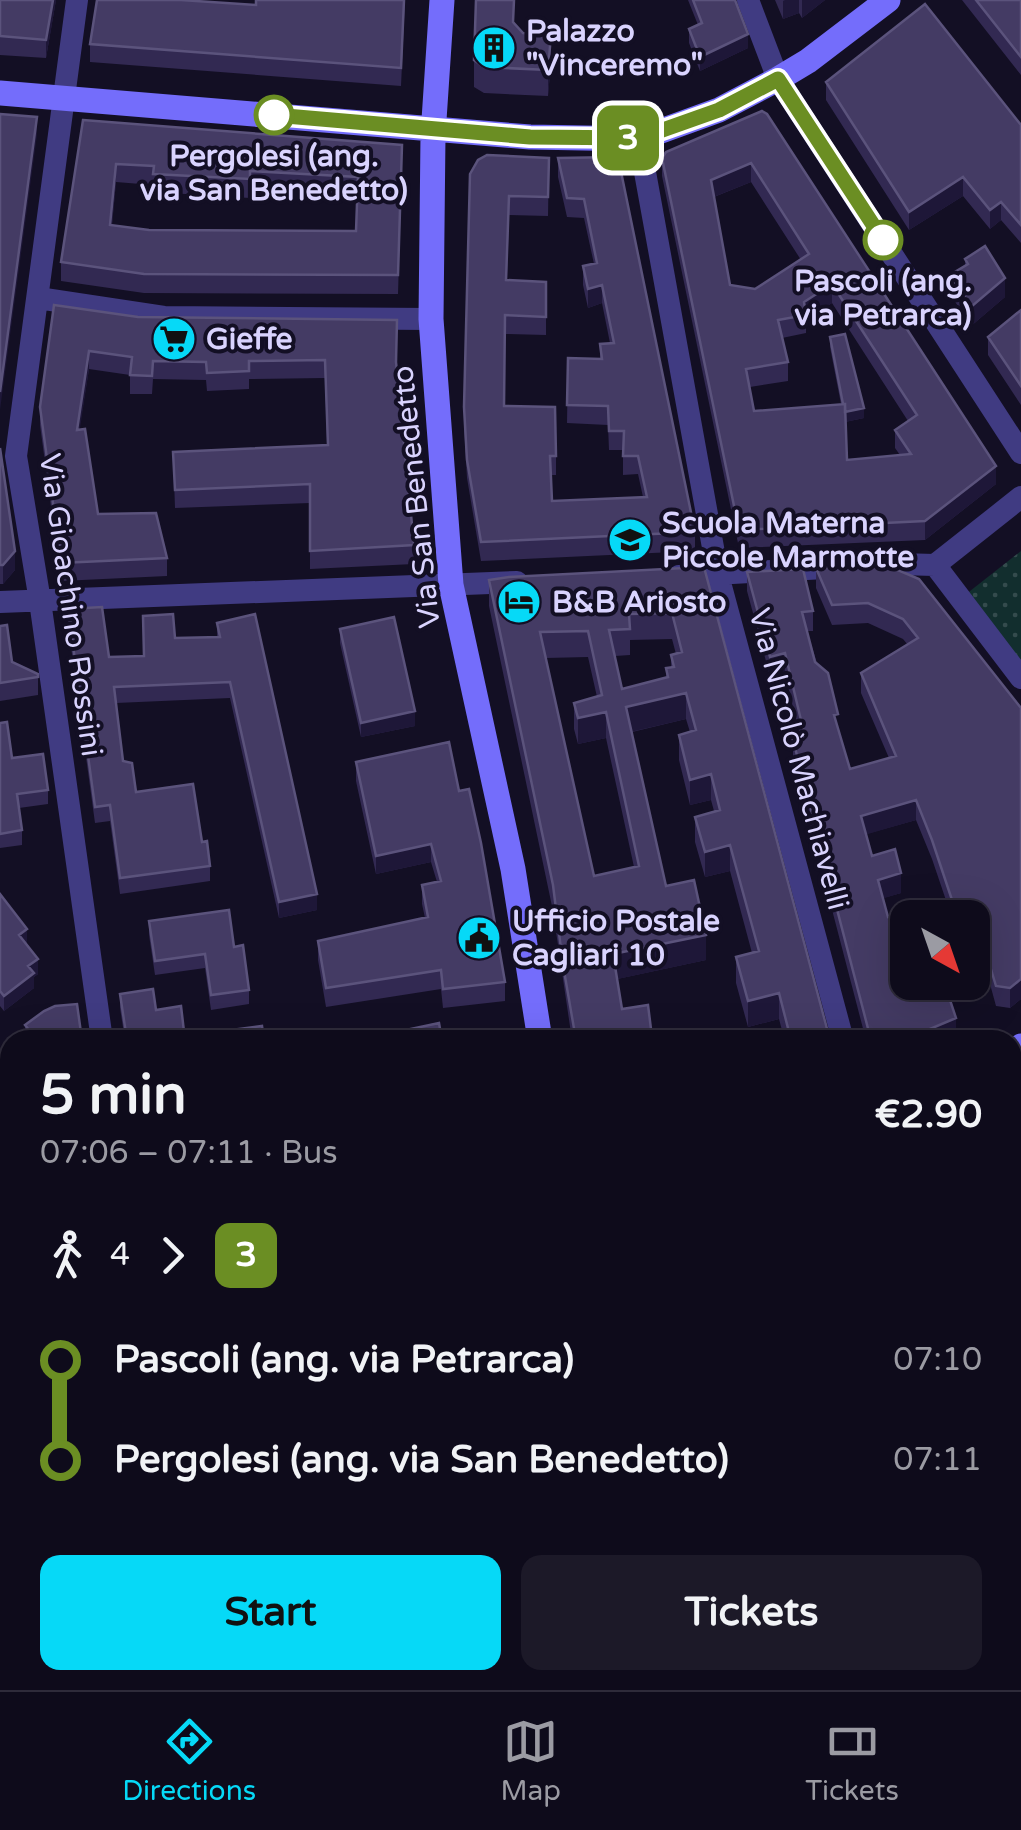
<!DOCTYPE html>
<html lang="en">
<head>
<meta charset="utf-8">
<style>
	:root { --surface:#0e0b1b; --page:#1c1928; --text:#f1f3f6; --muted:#9b9ba3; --line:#2e2b3a; --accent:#06d9f7 }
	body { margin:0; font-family:"Varela Round",sans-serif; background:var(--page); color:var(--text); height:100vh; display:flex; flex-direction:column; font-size:38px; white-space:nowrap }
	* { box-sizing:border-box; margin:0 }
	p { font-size:32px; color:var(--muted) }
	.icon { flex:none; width:55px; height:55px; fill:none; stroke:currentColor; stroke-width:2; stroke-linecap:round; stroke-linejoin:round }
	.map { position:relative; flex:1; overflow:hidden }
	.side { position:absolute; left:0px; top:1030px; width:1022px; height:660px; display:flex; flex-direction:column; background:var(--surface); border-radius:30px 30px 0 0; box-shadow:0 10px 40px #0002,0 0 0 2px var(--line) }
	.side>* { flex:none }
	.badge { padding:0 20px; border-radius:15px; font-size:35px; line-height:65px }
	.needle { width:65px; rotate:140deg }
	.tools { position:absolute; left:890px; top:900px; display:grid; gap:20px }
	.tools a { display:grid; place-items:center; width:100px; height:100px; border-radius:20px; background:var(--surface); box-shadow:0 10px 40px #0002,0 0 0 2px var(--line); font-size:50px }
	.map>.badge { position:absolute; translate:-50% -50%; box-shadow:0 0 0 5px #fff }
	.legs { display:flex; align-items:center; gap:15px; height:110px; padding:0 40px; font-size:32px }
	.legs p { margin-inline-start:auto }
	.overview { display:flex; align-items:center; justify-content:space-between; height:170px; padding:0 40px }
	h1 { font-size:55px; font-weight:700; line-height:75px }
	.action { display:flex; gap:20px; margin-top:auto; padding:20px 40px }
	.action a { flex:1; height:115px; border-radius:20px; background:var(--accent); color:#111; font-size:40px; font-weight:700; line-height:115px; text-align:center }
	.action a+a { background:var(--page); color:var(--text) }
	ul { padding:0 40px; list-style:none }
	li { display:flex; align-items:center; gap:35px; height:100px; font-size:38px }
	li i { display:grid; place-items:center; width:15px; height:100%; margin:0 12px; background:currentColor }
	li i::after { content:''; width:25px; height:25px; margin:-12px; border:8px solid; border-radius:50%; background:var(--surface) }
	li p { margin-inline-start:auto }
	li:first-child i { background:linear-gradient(#0000 50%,currentColor 0) }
	li:last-child i { background:linear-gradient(currentColor 50%,#0000 0) }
	.tabs { display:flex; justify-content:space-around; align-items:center; height:140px; border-top:2px solid var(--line); background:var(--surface); font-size:28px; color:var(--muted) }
	.tabs a { display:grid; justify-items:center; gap:5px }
	.tabs .on { color:var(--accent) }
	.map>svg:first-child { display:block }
	.grass { fill:#122e2e }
	.forest { fill:url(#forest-firs) }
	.park { fill:url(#park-dots) }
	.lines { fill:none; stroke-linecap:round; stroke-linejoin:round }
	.street { stroke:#403b82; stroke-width:22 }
	.secondary { stroke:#746dfb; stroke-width:25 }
	.tram { stroke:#06d9f7; stroke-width:2.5 }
	.wall { fill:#322952; fill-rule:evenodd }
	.shaded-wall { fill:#1e1738 }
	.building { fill:#443b64; stroke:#5b537c; stroke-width:2.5; fill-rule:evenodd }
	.line-1-casing { stroke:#fff; stroke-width:22 }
	.line-1 { stroke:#6b8e23; stroke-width:15 }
	.stop-1-dot { fill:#fff; stroke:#6b8e23; stroke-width:5 }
	.labels { text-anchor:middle; stroke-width:8; stroke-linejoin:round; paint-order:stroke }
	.poi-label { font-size:30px; font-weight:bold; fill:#d9d3fe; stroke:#130f24; text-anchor:start }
	.stop-label { font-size:30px; font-weight:bold; fill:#d9d3fe; stroke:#130f24 }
	.street-label { font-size:30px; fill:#d9d3fe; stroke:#130f24 }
</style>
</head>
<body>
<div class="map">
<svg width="1021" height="1690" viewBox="0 0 1021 1690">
	<defs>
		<pattern id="forest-firs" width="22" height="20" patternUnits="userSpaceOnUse" patternTransform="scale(2.5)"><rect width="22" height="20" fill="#122e2e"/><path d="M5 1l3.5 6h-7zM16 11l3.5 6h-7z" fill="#344b4d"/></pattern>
		<pattern id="park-dots" width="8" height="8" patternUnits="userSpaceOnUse" patternTransform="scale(2.5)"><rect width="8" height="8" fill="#122e2e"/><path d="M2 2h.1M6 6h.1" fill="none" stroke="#344b4d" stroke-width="1.8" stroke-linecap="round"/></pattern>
	</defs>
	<rect width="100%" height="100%" fill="#130f24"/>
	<!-- grass -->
	<path class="grass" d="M 10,1392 L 10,1484 L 0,1466 L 0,1396 Z
		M 87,1680 L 240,1680 L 255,1683 L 233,1690 L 90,1690 Z"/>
	<!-- forest -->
	<path class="forest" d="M 271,1680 L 307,1680 L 314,1690 L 233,1690 Z
		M 445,1680 L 609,1680 L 610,1690 L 446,1690 Z"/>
	<!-- park -->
	<path class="park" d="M 1021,551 L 1021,667 L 965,595 Z"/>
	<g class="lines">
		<!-- street -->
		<path class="street" d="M 77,0 L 16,456 L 40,601 L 102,1040
			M 748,0 L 778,79 L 1021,453
			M 639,139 L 718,575 L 843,1040
			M 38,298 L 164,317 L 431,319
			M 935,565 L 1021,678
			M 935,565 L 1021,497
			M 679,576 L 898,564 L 935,565
			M 0,602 L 517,582
			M 0,1360 L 10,1356
			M 1012,1508 L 1021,1506
			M 823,1680 L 824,1690
			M 993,1680 L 994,1690"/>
		<!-- secondary -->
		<path class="secondary" d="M 442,0 L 433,135 L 431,319 L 451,585 L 513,869 L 540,1040
			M 0,93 L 530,137 L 639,139 L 719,110 L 778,79 L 808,61 L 888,0
			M 1012,1053 L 1021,1046
			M 0,1084 L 10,1097
			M 634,1680 L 636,1690"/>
		<!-- tram -->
		<path class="tram" d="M 0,1482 L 10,1504
			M 0,1521 L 10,1544
			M 47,1680 L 50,1690
			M 66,1680 L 69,1690"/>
	</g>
	<!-- wall -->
	<path class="wall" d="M 0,0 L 56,0 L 46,58 L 0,55 Z
		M 256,0 L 405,0 L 401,86 L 90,62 L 90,44 L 256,5 Z
		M 688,0 L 735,0 L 748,48 L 700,71 L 689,43 L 689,29 L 698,25 Z
		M 775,0 L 825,0 L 802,18 L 799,13 L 783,19 Z
		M 962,0 L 1021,0 L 1021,75 Z
		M 514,24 L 551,61 L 548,96 L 484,93 L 474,87 L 474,60 Z
		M 826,82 L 1021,125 L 1021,243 L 1001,220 L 990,229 L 963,196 L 909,230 L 826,100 Z
		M 762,111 L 996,484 L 925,540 L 739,548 L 662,176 L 662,158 ZM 751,182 L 801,260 L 755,289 L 730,285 L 714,197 ZM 832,303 L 908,421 L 895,430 L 895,448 L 900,455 L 847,460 L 845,422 L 864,418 L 830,337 L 830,347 L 841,404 L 754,411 L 750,387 L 788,381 L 788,362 L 782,338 L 806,333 L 806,319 Z
		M 83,120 L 402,164 L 398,294 L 144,293 L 61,281 L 61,262 ZM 116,182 L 153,185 L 153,192 L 250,198 L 250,190 L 358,196 L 356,231 L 149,230 L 112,225 Z
		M 618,157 L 695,532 L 695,551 L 481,561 L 467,478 L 464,426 L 470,174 L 549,158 L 548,216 L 509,215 L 507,280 L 546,282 L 546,335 L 505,334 L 505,406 L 556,456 L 556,475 L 551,475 L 552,501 L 643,497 L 638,474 L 623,475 L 623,450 L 609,450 L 608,425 L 567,423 L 568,358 L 600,359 L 600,344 L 610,343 L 602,303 L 588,308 L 583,285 L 583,266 L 594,264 L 584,218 L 567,217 L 558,177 L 558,158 Z
		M 965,259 L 1005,297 L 971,326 L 950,294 L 950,275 L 965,266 Z
		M 54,305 L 397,364 L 414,545 L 414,564 L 310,569 L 310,503 L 175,508 L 173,452 L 327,445 L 325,378 L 249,379 L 249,389 L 207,391 L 206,380 L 153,379 L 152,394 L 130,394 L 130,375 L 89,369 L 79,430 L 98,514 L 167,558 L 167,576 L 61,581 L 40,425 L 40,407 Z
		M 1021,310 L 1021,405 L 988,355 L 988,337 Z
		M 0,448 L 15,570 L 3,584 L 0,584 Z
		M 886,565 L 1021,708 L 1021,999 L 1010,1008 L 996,1006 L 972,918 L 952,918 L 932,859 L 916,820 L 866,834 L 872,856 L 901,893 L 883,898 L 908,982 L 956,1038 L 952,1040 L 866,1040 L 793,760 L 793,740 L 800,738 L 785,673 L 770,676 L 747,591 L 747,572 L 813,611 L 813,631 L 807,631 L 850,769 L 889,758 L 861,693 L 861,673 L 908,645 L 903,639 L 868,623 L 832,625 L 816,588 L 816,568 Z
		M 704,567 L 830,1040 L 784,1038 L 779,1019 L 748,1027 L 736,983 L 736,957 L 752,953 L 730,871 L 705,877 L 695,842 L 695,817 L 714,811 L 711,800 L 690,805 L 679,760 L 679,735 L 690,732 L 686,719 L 632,732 L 666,886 L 706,960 L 617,979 L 622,1009 L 651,1040 L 572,1040 L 553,911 L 489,606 L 489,580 ZM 672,639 L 676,654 L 671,655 L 671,668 L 666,668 L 666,677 L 622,689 L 615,656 L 630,655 L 630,640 ZM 588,657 L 597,697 L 574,703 L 574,729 L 578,744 L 606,738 L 634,867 L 594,876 L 546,658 Z
		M 68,609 L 109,657 L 144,656 L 175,638 L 217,637 L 217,623 L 317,910 L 279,918 L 230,698 L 116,703 L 123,761 L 136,792 L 202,842 L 210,866 L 210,881 L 120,894 L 110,821 L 95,823 L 68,625 Z
		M 0,626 L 12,662 L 38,674 L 38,695 L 0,701 Z
		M 340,629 L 415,726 L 361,737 L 340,643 Z
		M 0,723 L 12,758 L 48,790 L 48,804 L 19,808 L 22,830 L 22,845 L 0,848 Z
		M 356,762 L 459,791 L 505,982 L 505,1001 L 443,1008 L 441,989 L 326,1007 L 318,960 L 318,941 L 425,918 L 422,904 L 422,885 L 437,882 L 431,862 L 376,874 L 356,781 Z
		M 0,894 L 27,944 L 38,974 L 34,977 L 34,988 L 4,1011 L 0,1006 Z
		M 149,921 L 234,947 L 249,990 L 249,1004 L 211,1010 L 205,968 L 155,975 L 149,935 Z
		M 120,994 L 156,1010 L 185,1040 L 125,1040 L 120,1008 Z
		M 25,1025 L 82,1040 L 25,1040 Z
		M 1012,1079 L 1021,1084 L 1021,1161 L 1012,1150 Z
		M 10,1179 L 10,1286 L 6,1289 L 0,1281 L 0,1180 Z
		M 1021,1181 L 1021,1247 L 1014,1238 L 1014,1219 L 1017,1219 L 1014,1205 L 1014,1187 Z
		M 1021,1527 L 1021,1578 L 1017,1578 L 1012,1547 L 1012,1533 Z"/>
	<!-- shaded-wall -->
	<path class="shaded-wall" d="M 53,0 L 56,0 L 46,58 L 46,40 Z
		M 785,0 L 799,0 L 799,13 L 783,19 L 783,1 Z
		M 802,0 L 825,0 L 802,18 Z
		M 748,34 L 748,48 L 700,71 L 700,57 Z
		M 551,35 L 551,61 L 548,96 L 548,70 Z
		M 37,117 L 37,135 L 0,410 L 0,392 Z
		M 751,163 L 751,182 L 711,198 L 711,180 Z
		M 116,164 L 116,182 L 110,244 L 110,225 Z
		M 963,177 L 963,196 L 909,230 L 909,212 Z
		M 1001,202 L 1001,220 L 990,229 L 990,210 Z
		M 1005,278 L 1005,297 L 971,326 L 971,307 Z
		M 832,284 L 832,303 L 806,319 L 804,302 Z
		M 602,285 L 602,303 L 588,308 L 588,289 Z
		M 89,351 L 89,369 L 77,448 L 77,430 Z
		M 864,408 L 864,418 L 845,422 L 845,412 Z
		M 996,466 L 996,484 L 925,540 L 925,521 Z
		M 15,551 L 15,570 L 3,584 L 3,565 Z
		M 785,653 L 785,673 L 770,676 L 770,657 Z
		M 686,693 L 686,719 L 626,733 L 626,707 Z
		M 415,711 L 415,726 L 361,737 L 361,723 Z
		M 606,712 L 606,738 L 578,744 L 578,718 Z
		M 711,774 L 711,800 L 690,805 L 690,780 Z
		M 916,800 L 916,820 L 861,836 L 861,816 Z
		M 431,844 L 431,862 L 376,874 L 376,856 Z
		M 730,845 L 730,871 L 705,877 L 705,852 Z
		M 901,873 L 901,893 L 878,900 L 878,880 Z
		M 317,894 L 317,910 L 279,918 L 279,902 Z
		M 27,929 L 27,944 L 19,950 L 19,935 Z
		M 706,935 L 706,960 L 613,980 L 613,954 Z
		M 987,956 L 987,976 L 972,981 L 972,961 Z
		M 38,959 L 38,974 L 34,977 L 34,988 L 4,1011 L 4,996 L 28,966 Z
		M 1021,979 L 1021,999 L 1010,1008 L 1010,988 Z
		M 779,993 L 779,1019 L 748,1027 L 748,1001 Z
		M 956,1018 L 956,1038 L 952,1040 L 904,1040 Z
		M 651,1029 L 651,1040 L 616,1040 L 616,1037 Z
		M 10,1271 L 10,1286 L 6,1289 L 6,1274 Z
		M 1021,1323 L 1021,1349 L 1012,1351 L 1012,1325 Z
		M 1021,1453 L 1021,1468 L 1012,1470 L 1012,1455 Z"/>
	<!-- building -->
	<path class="building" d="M 0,0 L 53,0 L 46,40 L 0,36 Z
		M 97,0 L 181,0 L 256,5 L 256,0 L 404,0 L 401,68 L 90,44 Z
		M 476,0 L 514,0 L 513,22 L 523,33 L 551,35 L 548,70 L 484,67 L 474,60 Z
		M 693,0 L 735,0 L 748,34 L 700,57 L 689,29 L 702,23 Z
		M 976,0 L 1021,0 L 1021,57 Z
		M 925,4 L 1021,125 L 1021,225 L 1001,202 L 990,210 L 963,177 L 909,212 L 826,82 Z
		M 762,111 L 767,114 L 996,466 L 925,521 L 739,530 L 662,158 L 666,152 ZM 751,163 L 809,254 L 755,289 L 730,285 L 711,180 ZM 832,284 L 917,415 L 895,430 L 911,454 L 847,460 L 845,404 L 754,411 L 746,369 L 788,362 L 778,320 L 806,315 L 804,302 Z
		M 0,114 L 37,117 L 0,392 Z
		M 83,120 L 402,145 L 398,275 L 144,274 L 61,262 ZM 116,164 L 154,166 L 153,174 L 250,179 L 250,171 L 358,177 L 356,231 L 149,230 L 110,225 Z
		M 487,155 L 549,158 L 548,197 L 509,196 L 506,280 L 546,282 L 546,317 L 505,315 L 504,406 L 555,407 L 556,456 L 550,456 L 552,501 L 647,497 L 638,456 L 623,456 L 624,431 L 609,431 L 608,406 L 567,405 L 568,358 L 602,359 L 600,344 L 614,343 L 602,285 L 588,289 L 583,266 L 597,263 L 584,199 L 567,198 L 558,158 L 618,157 L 695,532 L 481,542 L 467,460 L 464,407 L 470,174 L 478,160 Z
		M 985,246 L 1005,278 L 971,307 L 950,275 L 968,264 L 965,259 Z
		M 54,305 L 138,317 L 397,320 L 396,362 L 414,545 L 310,551 L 310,484 L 175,490 L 173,452 L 328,445 L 325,360 L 249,361 L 249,371 L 207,373 L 206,362 L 153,361 L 152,376 L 130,375 L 132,357 L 89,351 L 77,430 L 85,429 L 98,514 L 156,513 L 167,558 L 61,563 L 40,407 Z
		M 1021,310 L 1021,386 L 988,337 Z
		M 845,334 L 864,408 L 845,412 L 845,404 L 843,404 L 830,337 Z
		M 0,448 L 15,551 L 3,565 L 0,565 Z
		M 886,565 L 919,579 L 1021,708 L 1021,979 L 1010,988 L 996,986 L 987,956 L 972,961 L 972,918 L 958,918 L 932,840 L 916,800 L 861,816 L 872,856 L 895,849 L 901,873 L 878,880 L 888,917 L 911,911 L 913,918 L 908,918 L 908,982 L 944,982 L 956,1018 L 904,1040 L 871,1040 L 793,740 L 805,737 L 785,653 L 770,657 L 747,572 L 803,569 L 813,611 L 802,612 L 815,662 L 828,673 L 838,714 L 834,715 L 850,769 L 896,756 L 861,673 L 918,638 L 903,619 L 868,603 L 832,605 L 816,568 Z
		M 704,567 L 830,1040 L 777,1040 L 790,1036 L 779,993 L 748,1001 L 736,957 L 759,951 L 730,845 L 705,852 L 695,817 L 720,810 L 711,774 L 690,780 L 679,735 L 696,730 L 686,693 L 626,707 L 666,886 L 694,880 L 706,935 L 613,954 L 622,1009 L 648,1005 L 651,1029 L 616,1037 L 617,1040 L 576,1040 L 563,965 L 553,885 L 489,580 L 509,577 ZM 672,613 L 682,652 L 671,655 L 674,667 L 666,668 L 668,677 L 622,689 L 609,630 L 630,629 L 629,614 ZM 588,631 L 602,695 L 574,703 L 578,718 L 606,712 L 639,866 L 594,876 L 540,632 Z
		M 102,607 L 109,657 L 144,656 L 143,616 L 173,614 L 175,638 L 220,637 L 217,623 L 255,614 L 317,894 L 279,902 L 230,682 L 114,687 L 123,761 L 132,763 L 136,792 L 193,784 L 202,842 L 207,841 L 210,866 L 120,878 L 110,805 L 95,807 L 68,609 Z
		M 394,617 L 415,711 L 361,723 L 340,629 Z
		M 7,625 L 12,662 L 38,674 L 38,677 L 0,683 L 0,626 Z
		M 7,722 L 12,758 L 43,754 L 48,790 L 17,794 L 22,830 L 0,834 L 0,723 Z
		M 449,742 L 459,791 L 469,789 L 481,843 L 505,982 L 443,989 L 441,970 L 326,988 L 318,941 L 428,917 L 422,885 L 441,881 L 431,844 L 376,856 L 356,762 Z
		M 0,894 L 27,929 L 19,935 L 38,959 L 28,966 L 34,973 L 4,996 L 0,991 Z
		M 229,910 L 234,947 L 243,945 L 249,990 L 211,995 L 205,954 L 155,961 L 149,921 Z
		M 153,989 L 156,1010 L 181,1006 L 185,1040 L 127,1040 L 120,994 Z
		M 77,1004 L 82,1040 L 37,1040 L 25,1025 L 44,1011 L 55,1006 Z
		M 439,1023 L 442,1040 L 368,1040 L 368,1038 Z
		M 262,1026 L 264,1040 L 224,1040 L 223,1031 Z
		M 1016,1077 L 1021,1084 L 1021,1147 L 1012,1135 L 1012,1079 Z
		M 7,1175 L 10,1179 L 10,1271 L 6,1274 L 0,1266 L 0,1180 Z
		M 1021,1181 L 1021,1228 L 1014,1219 L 1021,1218 L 1014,1187 Z
		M 1016,1295 L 1021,1314 L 1021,1323 L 1012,1325 L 1012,1296 Z
		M 1018,1385 L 1021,1398 L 1021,1453 L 1012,1455 L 1012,1387 Z
		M 1021,1527 L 1021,1564 L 1017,1565 L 1012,1528 Z
		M 670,1680 L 796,1680 L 798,1690 L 671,1690 Z
		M 855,1680 L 946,1680 L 947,1688 L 940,1690 L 857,1690 Z"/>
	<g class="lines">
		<defs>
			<path id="line-1" d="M 274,115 L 530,137 L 640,138 L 719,110 L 778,79 L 883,240"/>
		</defs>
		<!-- line-1 casing -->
		<use href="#line-1" class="line-1-casing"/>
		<!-- line-1 -->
		<use href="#line-1" class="line-1"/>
	</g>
	<!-- icons -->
	<defs>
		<symbol id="building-disc" viewBox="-11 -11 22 22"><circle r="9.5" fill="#06d9f7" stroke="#130f24"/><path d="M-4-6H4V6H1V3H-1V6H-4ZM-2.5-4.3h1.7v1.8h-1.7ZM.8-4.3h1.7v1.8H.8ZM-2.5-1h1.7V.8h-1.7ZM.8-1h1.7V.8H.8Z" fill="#111"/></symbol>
		<symbol id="supermarket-disc" viewBox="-11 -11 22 22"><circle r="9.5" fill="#06d9f7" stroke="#130f24"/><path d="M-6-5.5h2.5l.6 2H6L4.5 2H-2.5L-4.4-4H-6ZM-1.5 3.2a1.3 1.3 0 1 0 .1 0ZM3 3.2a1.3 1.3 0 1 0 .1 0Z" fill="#111"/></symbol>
		<symbol id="school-disc" viewBox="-11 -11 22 22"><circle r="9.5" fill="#06d9f7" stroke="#130f24"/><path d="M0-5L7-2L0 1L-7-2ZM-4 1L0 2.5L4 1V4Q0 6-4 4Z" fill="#111"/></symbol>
		<symbol id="hotel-disc" viewBox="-11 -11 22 22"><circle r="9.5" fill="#06d9f7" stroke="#130f24"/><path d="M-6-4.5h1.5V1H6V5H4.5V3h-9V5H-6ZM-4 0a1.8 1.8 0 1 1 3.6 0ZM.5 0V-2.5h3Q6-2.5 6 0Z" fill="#111"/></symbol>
		<symbol id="civic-disc" viewBox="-11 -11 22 22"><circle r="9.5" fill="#06d9f7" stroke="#130f24"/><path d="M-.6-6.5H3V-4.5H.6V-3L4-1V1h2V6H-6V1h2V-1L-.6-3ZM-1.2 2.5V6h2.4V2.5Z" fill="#111"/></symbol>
	</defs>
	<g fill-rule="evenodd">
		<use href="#building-disc" x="469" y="23" width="50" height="50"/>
		<use href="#supermarket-disc" x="149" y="314" width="50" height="50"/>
		<use href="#school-disc" x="605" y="515" width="50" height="50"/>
		<use href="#hotel-disc" x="494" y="577" width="50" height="50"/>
		<use href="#civic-disc" x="454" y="913" width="50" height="50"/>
	</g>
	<!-- markers -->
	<g class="stop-1-dot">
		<circle cx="274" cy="115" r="18"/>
		<circle cx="883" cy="240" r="18"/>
	</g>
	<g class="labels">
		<!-- poi labels -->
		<g class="poi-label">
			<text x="526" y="41">Palazzo<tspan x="526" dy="34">"Vinceremo"</tspan></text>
			<text x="206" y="349">Gieffe</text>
			<text x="662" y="533">Scuola Materna<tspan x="662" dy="34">Piccole Marmotte</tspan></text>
			<text x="552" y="612">B&amp;B Ariosto</text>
			<text x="512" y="931">Ufficio Postale<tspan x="512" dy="34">Cagliari 10</tspan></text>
		</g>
		<!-- stop labels -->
		<g class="stop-label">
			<text x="274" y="166">Pergolesi (ang.<tspan x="274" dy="34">via San Benedetto)</tspan></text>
			<text x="883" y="291">Pascoli (ang.<tspan x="883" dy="34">via Petrarca)</tspan></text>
		</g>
		<!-- street labels -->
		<g class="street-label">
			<text transform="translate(416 497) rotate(-96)" y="10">Via San Benedetto</text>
			<text transform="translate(71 605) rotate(82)" y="10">Via Gioachino Rossini</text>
			<text transform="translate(799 759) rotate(75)" y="10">Via Nicolò Machiavelli</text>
		</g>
	</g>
</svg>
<div class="tools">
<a><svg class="needle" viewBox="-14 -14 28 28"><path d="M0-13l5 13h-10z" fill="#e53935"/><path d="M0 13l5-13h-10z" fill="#9b9ba3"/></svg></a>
</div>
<b class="badge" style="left:628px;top:138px;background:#6b8e23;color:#fff">3</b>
<section class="side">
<div class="overview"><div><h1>5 min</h1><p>07:06 – 07:11 · Bus</p></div><b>€2.90</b></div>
<div class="legs"><svg class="icon" aria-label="walk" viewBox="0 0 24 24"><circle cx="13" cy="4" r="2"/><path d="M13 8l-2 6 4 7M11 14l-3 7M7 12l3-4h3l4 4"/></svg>4<svg class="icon" aria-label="forward" viewBox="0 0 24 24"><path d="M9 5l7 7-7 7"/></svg><b class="badge" style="background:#6b8e23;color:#fff">3</b></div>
<ul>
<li><i style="color:#6b8e23"></i><b>Pascoli (ang. via Petrarca)</b><p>07:10</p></li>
<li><i style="color:#6b8e23"></i><b>Pergolesi (ang. via San Benedetto)</b><p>07:11</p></li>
</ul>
<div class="action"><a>Start</a><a>Tickets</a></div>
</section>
</div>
<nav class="tabs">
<a class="on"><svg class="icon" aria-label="directions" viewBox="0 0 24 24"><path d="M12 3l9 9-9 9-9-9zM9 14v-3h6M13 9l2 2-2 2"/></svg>Directions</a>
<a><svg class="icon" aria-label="map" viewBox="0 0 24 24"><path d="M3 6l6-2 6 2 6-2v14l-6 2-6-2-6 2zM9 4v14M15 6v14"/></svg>Map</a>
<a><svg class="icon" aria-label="tickets" viewBox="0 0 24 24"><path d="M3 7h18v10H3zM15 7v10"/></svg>Tickets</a>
</nav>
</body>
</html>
